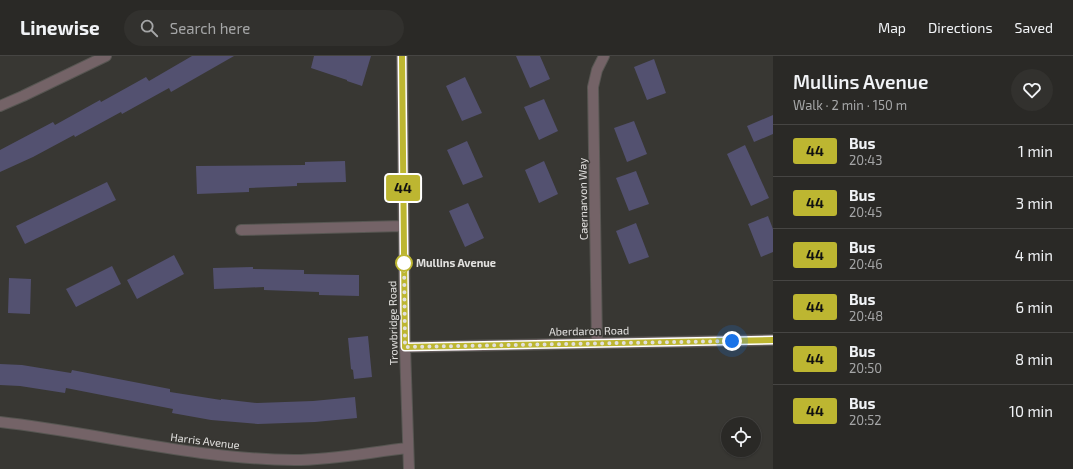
<!DOCTYPE html>
<html lang="en">
<head>
<meta charset="utf-8">
<style>
	:root { --surface:#2a2926; --page:#32312e; --text:#f1f3f6; --muted:#a5a6a7; --line:#464543 }
	body { margin:0; font-family:"Exo 2",sans-serif; background:var(--page); color:var(--text); height:100vh; display:flex; flex-direction:column; font-size:15px; white-space:nowrap }
	* { box-sizing:border-box; margin:0 }
	p { font-size:13px; color:var(--muted) }
	.icon { flex:none; width:22px; height:22px; fill:none; stroke:currentColor; stroke-width:2; stroke-linecap:round; stroke-linejoin:round }
	.map { position:relative; flex:1; overflow:hidden }
	.details { display:flex; flex-direction:column; background:var(--surface); width:300px }
	.details>* { flex:none }
	.badge { padding:0 8px; border-radius:3px; font-size:14px; line-height:26px }
	.fabs { position:absolute; left:721px; top:361px; display:grid; gap:8px }
	.fabs a { display:grid; place-items:center; width:40px; height:40px; border-radius:50%; background:var(--surface); box-shadow:0 1px 3px #0004,0 0 0 1px var(--line); font-size:20px }
	.you { position:absolute; width:20px; height:20px; margin:-10px; border:3px solid #fff; border-radius:50%; background:#1a73e8; box-shadow:0 0 0 6px #1a73e833 }
	.map>.badge { position:absolute; translate:-50% -50%; box-shadow:0 0 0 2px #fff }
	.round { display:grid; place-items:center; flex:none; width:42px; height:42px; border-radius:21px; background:var(--page) }
	.overview { display:flex; align-items:center; justify-content:space-between; height:68px; padding:0 20px }
	h1 { font-size:19px; font-weight:600; line-height:30px }
	ul { padding:0; list-style:none }
	li { display:flex; align-items:center; gap:12px; height:52px; padding:0 20px; border-top:1px solid var(--line) }
	li div { flex:1 }
	li b { display:block; font-size:15px }
	li em { font-style:normal }
	li .badge { min-width:44px; font-weight:700; text-align:center }
	header { display:flex; align-items:center; gap:24px; box-sizing:border-box; height:56px; padding:0 20px; background:var(--surface); border-bottom:1px solid var(--line) }
	header strong { font-size:19px }
	nav { display:flex; gap:22px; margin-inline-start:auto; font-size:14px }
	.search { width:280px; height:36px; background:var(--page); display:flex; align-items:center; gap:10px; box-sizing:border-box; padding:0 14px; border-radius:22px; color:var(--muted); font-size:15px }
	main { display:flex; flex:1; min-height:0 }
	.map>svg:first-child { display:block }
	.building { fill:#535170 }
	.lines { fill:none; stroke-linecap:round; stroke-linejoin:round }
	.minor-casing { stroke:#575652; stroke-width:12 }
	.tertiary-casing { stroke:#575652; stroke-width:12 }
	.minor { stroke:#746367; stroke-width:10 }
	.tertiary { stroke:#746367; stroke-width:10 }
	.line-casing { stroke:#fff; stroke-width:9 }
	.line { stroke:#bdb631; stroke-width:6 }
	.walk { stroke:#e2e1df; stroke-width:4; stroke-dasharray:0 7.2 }
	.stop-dot { fill:#fff; stroke:#bdb631; stroke-width:2 }
	.labels { text-anchor:middle; stroke-width:3; stroke-linejoin:round; paint-order:stroke }
	.street-label { font-size:11px; fill:#e2e1df; stroke:#383733 }
	.stop-label { font-size:11px; font-weight:bold; fill:#e2e1df; stroke:#383733; text-anchor:start }
</style>
</head>
<body>
<header>
<strong>Linewise</strong>
<div class="search"><svg class="icon" aria-label="search" viewBox="0 0 24 24"><circle cx="10" cy="10" r="6"/><path d="M15 15l6 6"/></svg>Search here</div>
<nav><a>Map</a><a>Directions</a><a>Saved</a></nav>
</header>
<main>
<div class="map">
<svg width="773" height="413" viewBox="0 0 773 413">
	<rect width="100%" height="100%" fill="#383733"/>
	<!-- building -->
	<path class="building" d="M 192,0 L 234,0 L 171,36 L 169,32 L 122,58 L 121,56 L 75,81 L 74,79 L 33,101 L 0,116 L 0,94 L 53,66 L 55,69 L 100,44 L 101,46 L 146,21 L 149,25 Z
		M 314,0 L 371,0 L 362,30 L 347,25 L 347,24 L 311,12 Z
		M 516,0 L 540,0 L 550,23 L 530,32 Z
		M 654,3 L 666,37 L 647,44 L 634,11 Z
		M 465,21 L 482,57 L 462,65 L 446,30 Z
		M 544,43 L 558,75 L 539,84 L 524,51 Z
		M 773,59 L 773,78 L 754,86 L 747,70 Z
		M 634,65 L 647,98 L 627,106 L 614,72 Z
		M 467,85 L 483,121 L 463,129 L 447,94 Z
		M 745,89 L 769,142 L 751,150 L 727,98 Z
		M 345,105 L 346,126 L 297,127 L 297,130 L 249,132 L 249,136 L 197,138 L 196,110 L 305,109 L 305,106 Z
		M 544,105 L 558,138 L 539,147 L 525,114 Z
		M 636,115 L 649,148 L 629,155 L 616,122 Z
		M 107,126 L 116,144 L 25,188 L 16,170 Z
		M 468,147 L 484,182 L 465,191 L 449,155 Z
		M 768,160 L 773,173 L 773,196 L 761,201 L 748,168 Z
		M 636,167 L 649,201 L 629,208 L 616,175 Z
		M 174,199 L 184,218 L 137,243 L 127,224 Z
		M 112,210 L 121,228 L 76,251 L 66,233 Z
		M 253,211 L 253,213 L 304,214 L 304,218 L 359,219 L 359,240 L 319,239 L 319,236 L 264,234 L 264,231 L 214,233 L 213,212 Z
		M 9,222 L 31,223 L 30,258 L 8,257 Z
		M 368,280 L 372,321 L 354,323 L 353,314 L 351,313 L 348,282 Z
		M 0,308 L 22,309 L 71,317 L 72,314 L 170,333 L 170,336 L 221,344 L 221,343 L 257,347 L 313,345 L 355,341 L 357,362 L 315,366 L 258,368 L 211,364 L 172,357 L 173,353 L 66,332 L 65,337 L 20,330 L 0,329 Z"/>
	<g class="lines">
		<defs>
			<path id="minor" d="M 402,0 L 405,291 L 409,413
				M 241,174 L 403,170
				M 597,287 L 593,31 L 597,14 L 604,0
				M 405,291 L 773,284
				M 0,366 C 98,377 195,403 294,404 C 332,404 371,396 408,392"/>
			<path id="tertiary" d="M 0,50 L 23,40 L 106,0"/>
		</defs>
		<!-- minor casing -->
		<use href="#minor" class="minor-casing"/>
		<!-- tertiary casing -->
		<use href="#tertiary" class="tertiary-casing"/>
		<!-- minor -->
		<use href="#minor" class="minor"/>
		<!-- tertiary -->
		<use href="#tertiary" class="tertiary"/>
	</g>
	<g class="lines">
		<defs>
			<path id="line" d="M 402,0 L 405,291 L 773,284"/>
		</defs>
		<!-- line casing -->
		<use href="#line" class="line-casing"/>
		<!-- line -->
		<use href="#line" class="line"/>
		<!-- walk -->
		<path class="walk" d="M 404,207 L 404,200 L 405,291 L 732,285"/>
	</g>
	<!-- markers -->
	<circle class="stop-dot" cx="404" cy="207" r="8"/>
	<g class="labels">
		<!-- street labels -->
		<g class="street-label">
			<text transform="translate(583 143) rotate(-91)" y="4">Caernarvon Way</text>
			<text transform="translate(393 267) rotate(-91)" y="4">Trowbridge Road</text>
			<text transform="translate(589 275) rotate(-1)" y="4">Aberdaron Road</text>
			<text transform="translate(205 385) rotate(7)" y="4">Harris Avenue</text>
		</g>
		<!-- stop labels -->
		<g class="stop-label">
			<text x="416" y="211">Mullins Avenue</text>
		</g>
	</g>
</svg>
<div class="fabs">
<a><svg class="icon" aria-label="locate" viewBox="0 0 24 24"><circle cx="12" cy="12" r="6"/><path d="M12 2v4M12 18v4M2 12h4M18 12h4"/></svg></a>
</div>
<div class="you" style="left:732px;top:285px"></div>
<b class="badge" style="left:403px;top:132px;background:#bdb631;color:#111">44</b>
</div>
<section class="details">
<div class="overview"><div><h1>Mullins Avenue</h1><p>Walk · 2 min · 150 m</p></div><a class="round"><svg class="icon" aria-label="heart" viewBox="0 0 24 24"><path d="M12 20l-8-8c-3-5 5-10 8-4 3-6 11-1 8 4z"/></svg></a></div>
<ul>
<li><span class="badge" style="background:#bdb631;color:#111">44</span><div><b>Bus</b><p>20:43</p></div><em>1 min</em></li>
<li><span class="badge" style="background:#bdb631;color:#111">44</span><div><b>Bus</b><p>20:45</p></div><em>3 min</em></li>
<li><span class="badge" style="background:#bdb631;color:#111">44</span><div><b>Bus</b><p>20:46</p></div><em>4 min</em></li>
<li><span class="badge" style="background:#bdb631;color:#111">44</span><div><b>Bus</b><p>20:48</p></div><em>6 min</em></li>
<li><span class="badge" style="background:#bdb631;color:#111">44</span><div><b>Bus</b><p>20:50</p></div><em>8 min</em></li>
<li><span class="badge" style="background:#bdb631;color:#111">44</span><div><b>Bus</b><p>20:52</p></div><em>10 min</em></li>
</ul>
</section>
</main>
</body>
</html>
